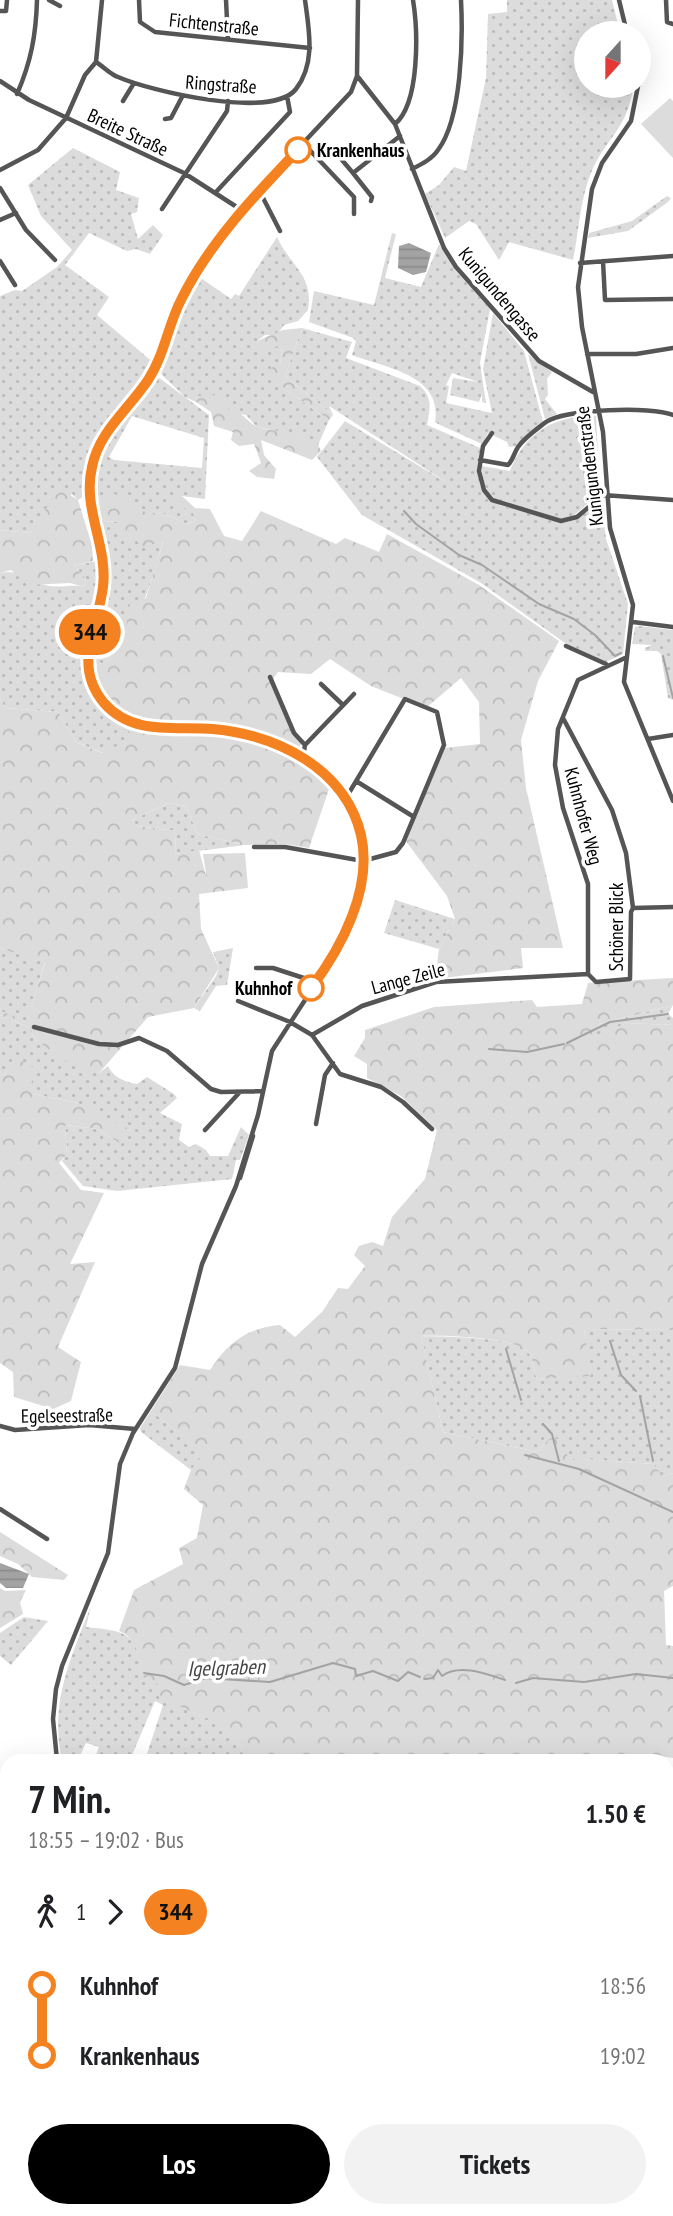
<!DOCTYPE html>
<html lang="de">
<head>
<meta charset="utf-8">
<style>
	:root { --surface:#fff; --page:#f2f2f2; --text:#202124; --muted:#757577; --accent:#000 }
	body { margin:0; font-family:"PT Sans Narrow",sans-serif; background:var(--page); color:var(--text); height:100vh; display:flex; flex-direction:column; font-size:26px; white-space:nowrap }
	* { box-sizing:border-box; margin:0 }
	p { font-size:23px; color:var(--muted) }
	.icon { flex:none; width:38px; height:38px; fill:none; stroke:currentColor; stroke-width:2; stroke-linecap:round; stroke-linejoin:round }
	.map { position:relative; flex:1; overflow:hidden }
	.drawer { position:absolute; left:0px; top:1754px; width:674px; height:464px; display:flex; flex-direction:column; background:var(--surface); border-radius:21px 21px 0 0; box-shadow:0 7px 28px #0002 }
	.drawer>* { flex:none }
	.badge { padding:0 14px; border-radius:23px; font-size:24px; line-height:46px }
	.needle { width:46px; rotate:201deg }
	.tools { position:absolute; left:574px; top:21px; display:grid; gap:14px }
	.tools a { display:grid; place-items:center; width:77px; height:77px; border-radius:50%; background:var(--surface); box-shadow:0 7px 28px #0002; font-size:35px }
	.map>.badge { position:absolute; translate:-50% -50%; box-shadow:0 0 0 4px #fff }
	.legs { display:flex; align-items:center; gap:10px; height:77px; padding:0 28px; font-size:23px }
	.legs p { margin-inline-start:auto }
	.headline { display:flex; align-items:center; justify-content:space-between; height:119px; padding:0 28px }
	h1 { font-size:38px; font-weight:700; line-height:52px }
	.primary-button { display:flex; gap:14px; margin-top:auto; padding:14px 28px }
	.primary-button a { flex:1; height:80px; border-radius:42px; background:var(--accent); color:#fff; font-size:28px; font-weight:700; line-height:80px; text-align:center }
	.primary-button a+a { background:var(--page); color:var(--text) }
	ul { padding:0 28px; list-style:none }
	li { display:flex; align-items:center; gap:24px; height:70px; font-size:26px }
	li i { display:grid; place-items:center; width:10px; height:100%; margin:0 9px; background:currentColor }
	li i::after { content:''; width:18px; height:18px; margin:-9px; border:5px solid; border-radius:50%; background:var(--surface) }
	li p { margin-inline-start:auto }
	li:first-child i { background:linear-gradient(#0000 50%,currentColor 0) }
	li:last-child i { background:linear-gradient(currentColor 50%,#0000 0) }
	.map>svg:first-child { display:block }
	.grass { fill:url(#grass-dots); fill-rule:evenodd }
	.forest { fill:url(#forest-crowns) }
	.pitch { fill:#dcdcdc }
	.water { fill:url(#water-rules) }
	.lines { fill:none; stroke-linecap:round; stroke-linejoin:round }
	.stream { stroke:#a3a3a3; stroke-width:2 }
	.minor { stroke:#555; stroke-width:4.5 }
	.line-1-casing { stroke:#fff; stroke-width:16 }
	.line-1 { stroke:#f58220; stroke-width:10 }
	.stop-1-dot { fill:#fff; stroke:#f58220; stroke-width:3.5 }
	.labels { text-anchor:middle; stroke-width:7; stroke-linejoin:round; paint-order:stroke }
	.street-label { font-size:19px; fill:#000; stroke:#fff }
	.stop-label { font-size:19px; font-weight:bold; fill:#000; stroke:#fff; text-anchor:start }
	.water-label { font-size:21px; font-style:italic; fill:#444; stroke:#fff }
</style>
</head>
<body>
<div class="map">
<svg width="673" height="2216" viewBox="0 0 673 2216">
	<defs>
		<pattern id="grass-dots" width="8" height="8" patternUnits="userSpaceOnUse" patternTransform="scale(1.75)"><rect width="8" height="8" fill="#dcdcdc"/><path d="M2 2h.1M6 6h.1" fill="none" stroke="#bbb" stroke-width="1.8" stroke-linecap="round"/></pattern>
		<pattern id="forest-crowns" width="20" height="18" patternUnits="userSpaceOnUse" patternTransform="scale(1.75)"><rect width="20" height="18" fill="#dcdcdc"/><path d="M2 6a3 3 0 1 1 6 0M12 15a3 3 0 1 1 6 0" fill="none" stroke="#bbb"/></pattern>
		<pattern id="water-rules" width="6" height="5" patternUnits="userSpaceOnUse" patternTransform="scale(1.75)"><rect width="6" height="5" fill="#a3a3a3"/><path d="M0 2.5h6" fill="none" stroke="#8b8b8b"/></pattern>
	</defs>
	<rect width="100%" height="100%" fill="#fff"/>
	<!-- grass -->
	<path class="grass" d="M 507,0 L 612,0 L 620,33 L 586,33 L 586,86 L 632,86 L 633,90 C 625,132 605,139 591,173 C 580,200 579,231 573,260 L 509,242 L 499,260 L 476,224 L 469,221 L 445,238 L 425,194 L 439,185 L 454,167 L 466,171 L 486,78 L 488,14 L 507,12 Z
		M 73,148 L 120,172 L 116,190 L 139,198 L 137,212 L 131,214 L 138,239 L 153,225 L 163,235 L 150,254 L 136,249 L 127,251 L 89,233 L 65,265 L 109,297 L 97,315 L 155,364 L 135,393 L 142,399 L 158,377 L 209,415 L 205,499 L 182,496 L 177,499 L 193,511 L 195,521 L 187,524 L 165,514 L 145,513 L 123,501 L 102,499 L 99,508 L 98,487 L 95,485 L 95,489 L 78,500 L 72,494 L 31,533 L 0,530 L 0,296 L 15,290 L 22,291 L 57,267 L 72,250 L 41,216 L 28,185 ZM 132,416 L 204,438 L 202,468 L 114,460 L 109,457 Z
		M 667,196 L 671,198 L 668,202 L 628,231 L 588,238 L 589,233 L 632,221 Z
		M 392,233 L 396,234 L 385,278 L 421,287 L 439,244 L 456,271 L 490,309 L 480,363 L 486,403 L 482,402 L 482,394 L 479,402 L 450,395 L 453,378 L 478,382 L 452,373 L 446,385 L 449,386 L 446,403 L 492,413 L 483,369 L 493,313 L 524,351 L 543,422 L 516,446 L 509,447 L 507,442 L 488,433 L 482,444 L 440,425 L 435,422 C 443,375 386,368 352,355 L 356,341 L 353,338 L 309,322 L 314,291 L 374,305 Z
		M 277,237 C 290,266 314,275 308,310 L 298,321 L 284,325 L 277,335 L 265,335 L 257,341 L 258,345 L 282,346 L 280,366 L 286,390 L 329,420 L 318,445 L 310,444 L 300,436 L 257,427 L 246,415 L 228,412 L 197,396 L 196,402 L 185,397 L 161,374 L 184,301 L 198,276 L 231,299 L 235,294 L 239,296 Z
		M 302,328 L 352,342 L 346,358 L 420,386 C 433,398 430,409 427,425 L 480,448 L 480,485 L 499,505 L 563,523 L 575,520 L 601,498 L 606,539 L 628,604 L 623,654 L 606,662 L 565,643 L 481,583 L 362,515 L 317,457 L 345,421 L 449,484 L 329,406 L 333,415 L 285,376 Z
		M 528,354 L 552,372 L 547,379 L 548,395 L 545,399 L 557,414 L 545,419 Z
		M 591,415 L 596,416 L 600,493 L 571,518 L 562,520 L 495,499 C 484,489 482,481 482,466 L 510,471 C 525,433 551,418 591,415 Z
		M 95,516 L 105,521 L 119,522 L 135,537 L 163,541 C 155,568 142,624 117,638 L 109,661 L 96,665 L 93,662 C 92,639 103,619 107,597 C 113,568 104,543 95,516 Z
		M 100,560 C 107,618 63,644 100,701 L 98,707 L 137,737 L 103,753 L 76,742 L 58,712 L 5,708 L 0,698 L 0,573 C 20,568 31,582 49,586 C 61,588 72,584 84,587 L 86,579 L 74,566 Z
		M 639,626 L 673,630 L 673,700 L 668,698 L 661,654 L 657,651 L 645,651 L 645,648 L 652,645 L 632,644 L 635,627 Z
		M 168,803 L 187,806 L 197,834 L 245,845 L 175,854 L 176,831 L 137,826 L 132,820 Z
		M 395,900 L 455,919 L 439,949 L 384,933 Z
		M 0,948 L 45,962 L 27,1022 L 0,1011 Z
		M 233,948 L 227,985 L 216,986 L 200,1011 L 194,1008 L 216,976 L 219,968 L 213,952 Z
		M 673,1005 L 668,1014 L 673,1018 L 673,1025 L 626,1023 L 593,1040 L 599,1024 Z
		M 0,1015 L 28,1027 L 37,1041 L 99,1073 L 108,1066 C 114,1078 125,1082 137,1084 L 147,1077 L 174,1094 L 177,1098 L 160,1113 L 182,1124 L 179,1140 L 189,1147 L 196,1144 L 206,1150 L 210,1156 L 228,1156 L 241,1127 L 249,1135 L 240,1160 L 236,1160 L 232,1179 L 117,1191 L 83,1186 L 62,1161 L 67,1153 L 65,1125 L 97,1129 L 121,1144 L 78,1103 L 32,1094 L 14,1058 L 5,1074 L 0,1076 Z
		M 584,1329 L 673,1330 L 673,1473 L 663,1476 L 653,1464 L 568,1458 L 550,1438 L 537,1452 L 443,1432 L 421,1336 C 442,1337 518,1336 529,1353 C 533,1360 534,1372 537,1379 L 590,1375 Z
		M 151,1411 L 205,1453 L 191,1470 L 141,1432 L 140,1428 Z
		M 91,1606 L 86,1627 C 120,1631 138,1630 141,1670 L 159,1685 L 158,1694 C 192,1718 230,1714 246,1760 L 145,1760 L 163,1705 L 155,1701 L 130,1760 L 94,1760 L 99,1747 L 86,1743 L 78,1760 L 62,1760 C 49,1704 71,1657 91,1606 Z
		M 24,1617 L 48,1621 L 11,1665 L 0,1656 L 0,1633 Z
		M 7,1824 L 7,1959 L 0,1953 L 0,1832 Z"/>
	<!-- forest -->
	<path class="forest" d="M 302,328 L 285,376 L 333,415 L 329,420 L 286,390 L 269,372 L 274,365 L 280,365 L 282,346 L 262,348 L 258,345 L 257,341 L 283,330 Z
		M 219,395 L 226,401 L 229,411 C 244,411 246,422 258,427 C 270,432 286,429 298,435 C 306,439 308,444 318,445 L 321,451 L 312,460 L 261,440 L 264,455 L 276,469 L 274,479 L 257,477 L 249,471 L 261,463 L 254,444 L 239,446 L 231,440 L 233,432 L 214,426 L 211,412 L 196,402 L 197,396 Z
		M 95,484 L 98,487 L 99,508 L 103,495 L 115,494 L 145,512 L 165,514 L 187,524 L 195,521 L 193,512 L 182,507 L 175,499 L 182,496 L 195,508 L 210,509 L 224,536 L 242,541 L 261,511 L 336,544 L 345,538 L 379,552 L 387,534 L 479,585 L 559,641 L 538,681 L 521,740 L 526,788 L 563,948 L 521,948 L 523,968 L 435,979 L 439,949 L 455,919 L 447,896 L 405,840 L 445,748 L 480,744 L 479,702 L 461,678 L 426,708 L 371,686 L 330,659 L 311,674 L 278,672 L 273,679 L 293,734 L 302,742 L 298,749 C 280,738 259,730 237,726 C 189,718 135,737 103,690 C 97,682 94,674 96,665 L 109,661 L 117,638 L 125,633 L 130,603 L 146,598 L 163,542 L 141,547 L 135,538 L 129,540 L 117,530 L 119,522 L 105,521 L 95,516 Z
		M 59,488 L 78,500 L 92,545 L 93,561 L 74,566 L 86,579 L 84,587 L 70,583 L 29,585 L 11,570 L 0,573 L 0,530 L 31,533 Z
		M 0,698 L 5,708 L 58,712 L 76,742 L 102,753 L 136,737 L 121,726 L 122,721 L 158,733 L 240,736 L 266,743 L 294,756 L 323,776 L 330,786 L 309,848 L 285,844 L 245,845 L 197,834 L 187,806 L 168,803 L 132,820 L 137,826 L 176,831 L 175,854 L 199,850 L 207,880 L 203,854 L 245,853 L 248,888 L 199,894 L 201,929 L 219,968 L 194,1008 L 148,1017 L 99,1073 L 70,1064 L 37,1041 L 28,1027 L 0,1015 L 0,1011 L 27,1021 L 45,963 L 0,948 Z
		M 673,978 L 673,1005 L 599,1024 L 594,1039 L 626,1023 L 673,1025 L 673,1330 L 584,1329 L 591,1376 L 537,1379 C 534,1372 533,1359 529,1353 C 519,1337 440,1335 421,1336 L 443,1432 L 537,1452 L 550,1438 L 558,1439 L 569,1458 L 653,1464 L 663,1476 L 673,1473 L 673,1586 L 664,1591 L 666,1645 L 673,1646 L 673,1758 L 645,1754 L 643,1760 L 246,1760 C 229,1714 192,1718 157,1694 L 159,1685 L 143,1677 C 137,1657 140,1640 119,1631 L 134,1590 L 183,1564 L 179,1548 L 197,1538 L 203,1505 L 184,1489 L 191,1470 L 204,1453 L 151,1411 L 180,1365 L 210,1370 C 228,1342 247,1328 280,1325 L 295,1337 L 322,1312 L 338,1288 L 348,1289 L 365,1266 L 354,1255 L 359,1246 L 372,1242 L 383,1246 L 392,1217 L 425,1179 L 437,1130 L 401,1096 L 367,1078 L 367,1064 L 354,1056 L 365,1038 L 365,1030 L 434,1007 L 532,1000 L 537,1007 L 582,1004 L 588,983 Z
		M 14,1057 L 36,1069 L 30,1087 L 32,1094 L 78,1103 L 133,1131 L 121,1144 L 97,1129 L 65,1125 L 67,1154 L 59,1163 L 81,1190 L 104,1193 L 70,1264 L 95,1262 L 58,1347 L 81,1362 L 71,1401 L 53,1409 L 14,1397 L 13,1372 L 0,1363 L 0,1076 L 5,1074 Z
		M 0,1532 L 68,1575 L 64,1580 L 32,1577 L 18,1564 L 0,1556 Z
		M 0,1588 L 5,1591 L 26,1590 L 20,1602 L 23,1614 L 0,1628 Z
		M 667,1798 L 673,1800 L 673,2189 L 667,2192 Z"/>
	<!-- pitch -->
	<path class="pitch" d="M 670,98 L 673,101 L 673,158 L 641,124 Z"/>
	<!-- water -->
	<path class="water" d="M 409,243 L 431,253 L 426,272 L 413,275 L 398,268 L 399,246 Z
		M 0,1563 L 29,1574 L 23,1588 L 6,1588 L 0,1583 Z"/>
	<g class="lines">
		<!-- stream -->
		<path class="stream" d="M 404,511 L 416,524 L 459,555 L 482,565 L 539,604 L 574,619 L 595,635 L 615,656 L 621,653
			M 663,656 L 673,698
			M 567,1043 L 610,1022 L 668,1014
			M 489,1049 L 527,1052 L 564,1044
			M 610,1341 L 621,1375 L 636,1391
			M 506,1349 L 521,1400
			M 640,1396 L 653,1461
			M 543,1424 L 552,1434 L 559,1461
			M 525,1455 L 579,1469 L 673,1512
			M 144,1673 L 164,1676 L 184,1685 L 206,1678 L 270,1682 L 333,1663 L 355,1669 L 356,1676 L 373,1671 L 398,1681 L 408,1672 L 420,1677
			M 425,1679 L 433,1678 L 438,1670 L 442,1676 C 459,1663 487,1674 505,1680
			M 516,1683 L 533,1678 L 584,1682 L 636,1674 L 673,1678
			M 667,1918 L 673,1920"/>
		<!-- minor -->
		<path class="minor" d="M 49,0 L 60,6
			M 139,0 L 140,22 L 155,32 L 310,48
			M 226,0 L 228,40
			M 619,0 L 627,33
			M 666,0 L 667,22 L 673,24
			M 0,11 L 6,11 L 7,0
			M 96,62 C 104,67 110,74 118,77 C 150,91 272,120 296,89 C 316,63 309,30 305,0
			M 358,77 L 395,124 L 444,248 L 456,267 L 539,361 L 593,392
			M 0,81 L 29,100 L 184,173 L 243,211
			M 638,86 L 631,121 L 602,163 L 592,189 L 578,287 L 582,327 L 603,432 L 610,528 L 633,605 L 624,682 L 673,801
			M 17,94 C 31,62 36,35 37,0
			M 123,101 L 134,83
			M 165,119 L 171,118 L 182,97
			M 395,124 C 420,103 418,31 413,0
			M 304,144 L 354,197 L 354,214
			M 331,147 L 353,173 L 400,136
			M 412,169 C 422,164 432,159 438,150 C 462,118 463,39 461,0
			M 0,170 L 38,150 L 66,118 L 85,75 L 96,62 L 102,0
			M 353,173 L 372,197 L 371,201
			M 0,188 L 26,230 L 55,260
			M 259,190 L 280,231
			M 216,192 L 290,112 L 287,96
			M 162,209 L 227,111 L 228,101
			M 0,220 L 16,213
			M 0,261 L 15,285
			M 603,261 L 605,300 L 673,299
			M 580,263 L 673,256
			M 587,354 L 636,354 L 673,348
			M 492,433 L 483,446 L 479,471 L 484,490 L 492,500 L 561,521 L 577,517 L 603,495 L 673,500
			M 480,460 L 508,465 C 513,460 514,453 518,447 C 525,437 537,429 546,422 C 565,409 652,406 673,415
			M 633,622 L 673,627
			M 566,646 L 606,664
			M 270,677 L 294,733 L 305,745
			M 321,684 L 343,705
			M 563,718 L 612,810 L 626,853 L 633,908
			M 648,739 L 673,735
			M 303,757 L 305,745 L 354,694
			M 356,781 L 414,817
			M 254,847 L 285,847 L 363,861 L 396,852 L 403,843 L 444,745 L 437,712 L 405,699 L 346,798
			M 633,908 L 673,907
			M 256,968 L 273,968 L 316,982
			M 588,974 L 588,884 L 563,808 L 555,765 L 558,729 L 578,680 L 625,658
			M 588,974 L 596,982 L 630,979 L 631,912 L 633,908
			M 238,1001 L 290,1022 L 312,1035 L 340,1074 L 381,1087 L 403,1102 L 432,1129
			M 34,1027 L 99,1044 L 118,1045 L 139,1038 L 167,1051 L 211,1089 L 221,1092 L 262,1091
			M 312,1035 L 362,1006 L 436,982 L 588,974
			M 316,1124 L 325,1075 L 333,1063
			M 205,1130 L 239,1093
			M 240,1178 L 253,1136
			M 236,1186 L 258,1115 L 272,1051 L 329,963 L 352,917 L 361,882 L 362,841 L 346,798 L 321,770 L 303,757 L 266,740 L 240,733 L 145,727 L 118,714 L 104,703 L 90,676 L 87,658 L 104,573 L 90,512 L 91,469 L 100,442 L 154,370 L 183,295 L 214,246 L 259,190 L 351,92 L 357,76 L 358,0
			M 0,1426 L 15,1430 L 89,1425 L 135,1429
			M 0,1509 L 47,1539
			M 57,1760 L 53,1719 L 56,1689 L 62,1666 L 108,1553 L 120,1464 L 133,1433 L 175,1368 L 202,1264 L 236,1186
			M 0,1960 L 7,1966
			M 64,2216 L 67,2210"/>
	</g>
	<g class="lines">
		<defs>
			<path id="line-1" d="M 298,150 C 255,195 210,242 182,298 C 168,324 165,354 148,380 C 129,409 99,431 92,467 C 82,509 108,545 103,587 C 98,627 72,665 104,703 C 133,736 175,726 213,729 C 277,735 345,768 361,835 C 373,888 342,947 311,988"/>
		</defs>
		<!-- line-1 casing -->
		<use href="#line-1" class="line-1-casing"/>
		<!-- line-1 -->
		<use href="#line-1" class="line-1"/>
	</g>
	<!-- markers -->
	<g class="stop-1-dot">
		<circle cx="298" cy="150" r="12"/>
		<circle cx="311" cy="988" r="12"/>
	</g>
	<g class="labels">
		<!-- street labels -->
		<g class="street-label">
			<text transform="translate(214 24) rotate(6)" y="7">Fichtenstraße</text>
			<text transform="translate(221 84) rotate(4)" y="7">Ringstraße</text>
			<text transform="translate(128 132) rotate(25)" y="7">Breite Straße</text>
			<text transform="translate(500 294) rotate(50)" y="7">Kunigundengasse</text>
			<text transform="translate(589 466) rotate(-97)" y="7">Kunigundenstraße</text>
			<text transform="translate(584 816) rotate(75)" y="7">Kuhnhofer Weg</text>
			<text transform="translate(616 927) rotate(-90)" y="7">Schöner Blick</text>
			<text transform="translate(408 978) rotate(-15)" y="7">Lange Zeile</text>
			<text transform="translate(67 1415) rotate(-1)" y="7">Egelseestraße</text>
		</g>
		<!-- stop labels -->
		<g class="stop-label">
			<text x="317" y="157">Krankenhaus</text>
			<text x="292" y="995" text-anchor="end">Kuhnhof</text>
		</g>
		<!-- water labels -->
		<g class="water-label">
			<text transform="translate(226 1668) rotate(-2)" y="7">Igelgraben</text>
		</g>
	</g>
</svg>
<div class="tools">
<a><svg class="needle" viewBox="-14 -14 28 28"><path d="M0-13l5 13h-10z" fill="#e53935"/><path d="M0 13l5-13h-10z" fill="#757577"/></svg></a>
</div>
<b class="badge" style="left:90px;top:632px;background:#f58220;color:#111">344</b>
<section class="drawer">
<div class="headline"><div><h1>7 Min.</h1><p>18:55 – 19:02 · Bus</p></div><b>1.50 €</b></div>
<div class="legs"><svg class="icon" aria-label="walk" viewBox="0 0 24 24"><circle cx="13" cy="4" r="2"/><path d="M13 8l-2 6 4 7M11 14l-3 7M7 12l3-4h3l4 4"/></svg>1<svg class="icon" aria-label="forward" viewBox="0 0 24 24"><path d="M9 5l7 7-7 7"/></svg><b class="badge" style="background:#f58220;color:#111">344</b></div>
<ul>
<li><i style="color:#f58220"></i><b>Kuhnhof</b><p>18:56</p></li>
<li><i style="color:#f58220"></i><b>Krankenhaus</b><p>19:02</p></li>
</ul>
<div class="primary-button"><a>Los</a><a>Tickets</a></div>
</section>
</div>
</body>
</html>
